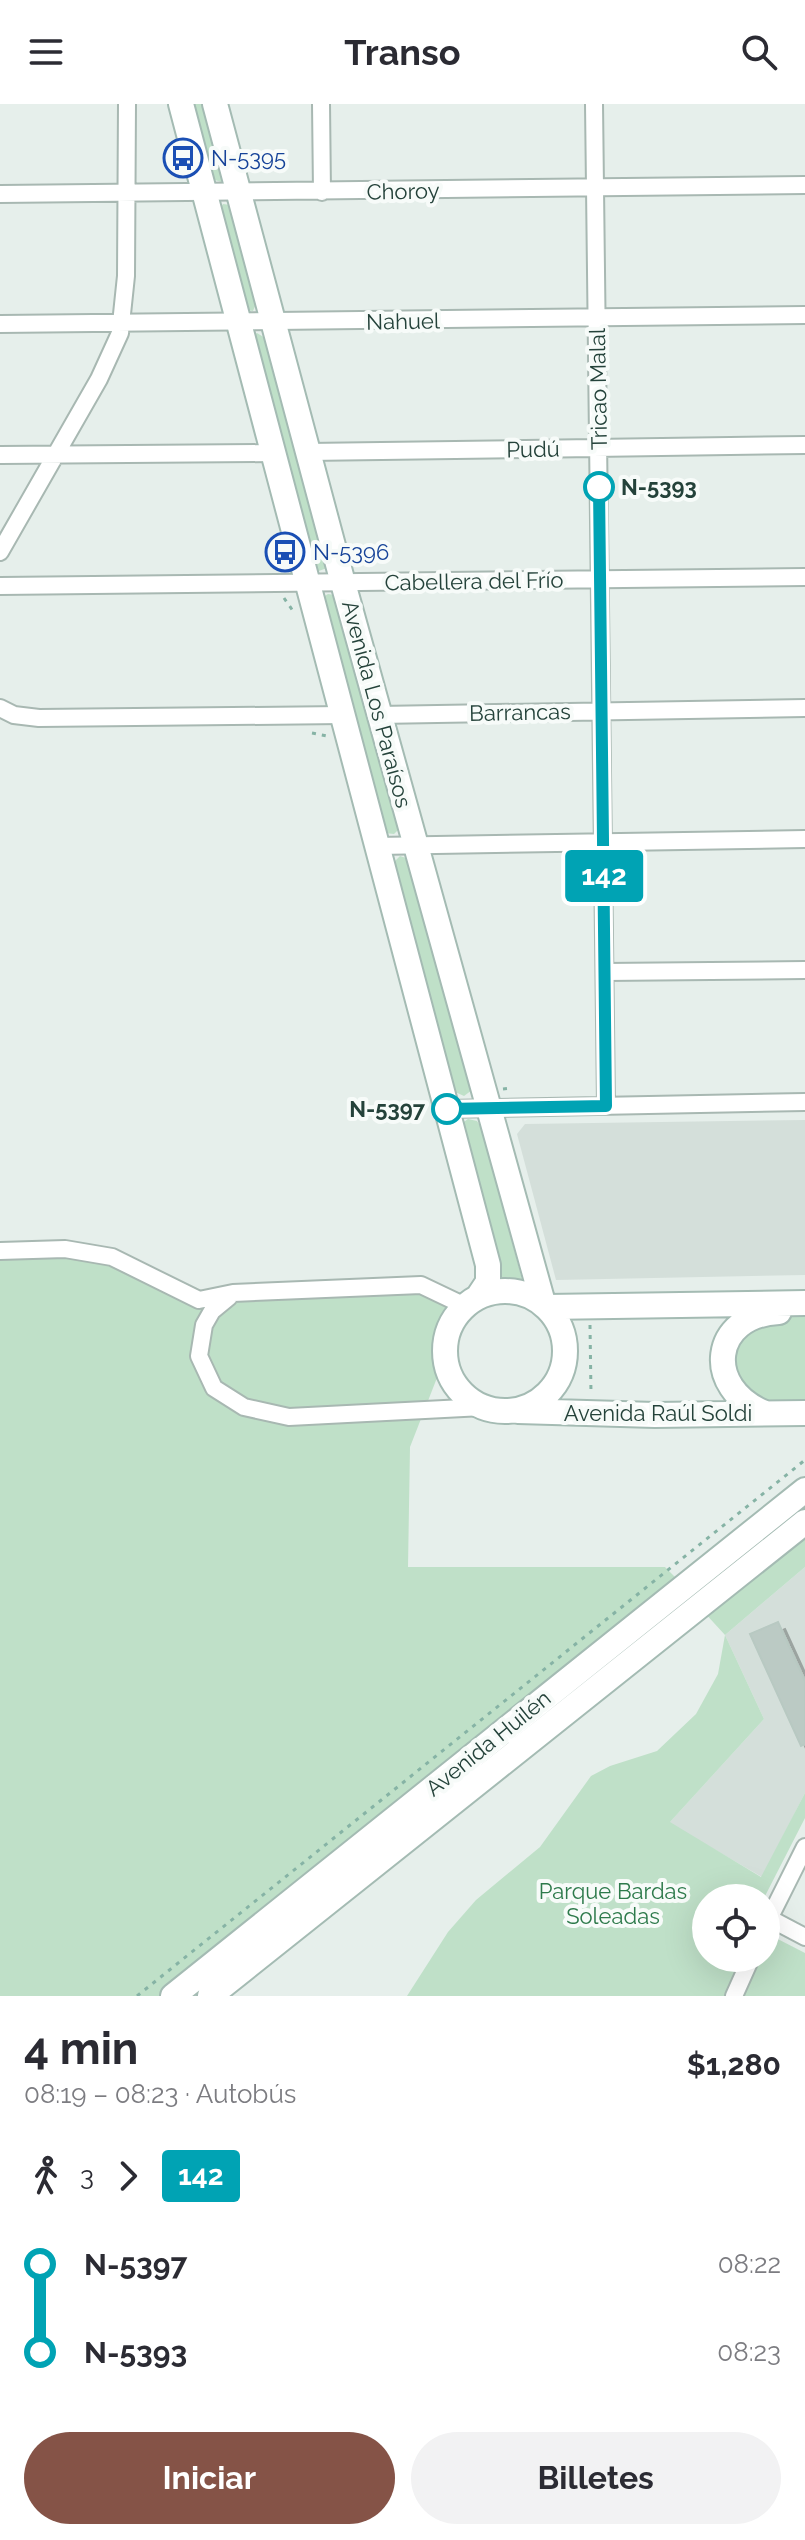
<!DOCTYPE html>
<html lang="es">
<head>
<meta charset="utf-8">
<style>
	:root { --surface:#fff; --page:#f2f2f3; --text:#2b2b33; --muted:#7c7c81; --accent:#855347 }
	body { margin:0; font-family:Raleway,sans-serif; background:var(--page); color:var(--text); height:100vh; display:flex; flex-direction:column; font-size:30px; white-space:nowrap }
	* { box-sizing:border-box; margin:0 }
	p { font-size:26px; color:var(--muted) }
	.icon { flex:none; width:44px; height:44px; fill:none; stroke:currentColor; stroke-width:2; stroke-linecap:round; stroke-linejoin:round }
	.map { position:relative; height:1892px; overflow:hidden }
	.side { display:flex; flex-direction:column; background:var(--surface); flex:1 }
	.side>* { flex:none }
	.badge { padding:0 16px; border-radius:6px; font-size:28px; line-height:52px }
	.tools { position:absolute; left:692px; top:1780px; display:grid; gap:16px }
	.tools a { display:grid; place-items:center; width:88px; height:88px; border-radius:50%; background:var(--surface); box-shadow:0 8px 32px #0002; font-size:40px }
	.map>.badge { position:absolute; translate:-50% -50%; box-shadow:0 0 0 4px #fff }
	.legs { display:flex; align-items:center; gap:12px; height:88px; padding:0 24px; font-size:26px }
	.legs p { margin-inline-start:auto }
	.headline { display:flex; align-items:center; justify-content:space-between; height:136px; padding:0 24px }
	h1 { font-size:44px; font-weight:700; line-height:60px }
	.cta { display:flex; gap:16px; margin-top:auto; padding:16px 24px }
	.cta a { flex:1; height:92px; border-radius:48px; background:var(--accent); color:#fff; font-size:32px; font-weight:700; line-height:92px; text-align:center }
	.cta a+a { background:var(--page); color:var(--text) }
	ul { padding:0 24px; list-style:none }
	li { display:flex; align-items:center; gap:28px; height:88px; font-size:30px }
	li i { display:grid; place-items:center; width:12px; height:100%; margin:0 10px; background:currentColor }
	li i::after { content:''; width:20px; height:20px; margin:-10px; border:6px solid; border-radius:50%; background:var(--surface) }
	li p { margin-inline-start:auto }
	li:first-child i { background:linear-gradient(#0000 50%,currentColor 0) }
	li:last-child i { background:linear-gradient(currentColor 50%,#0000 0) }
	header { display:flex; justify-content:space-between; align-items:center; height:104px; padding:0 24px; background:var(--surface); font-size:36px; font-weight:700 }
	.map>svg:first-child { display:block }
	.built { fill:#d4dfda }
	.green { fill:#bfe0c8 }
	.building { fill:#bbcac4; stroke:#b8c9c2; stroke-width:2; filter:url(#shadow) }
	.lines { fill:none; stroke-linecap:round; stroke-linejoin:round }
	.minor-casing { stroke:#a8b8b2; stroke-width:20 }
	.secondary-casing { stroke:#a4bbb3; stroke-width:28 }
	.path { stroke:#86b3a5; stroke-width:3; stroke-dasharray:4 6; stroke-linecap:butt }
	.minor { stroke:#fff; stroke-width:16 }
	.secondary { stroke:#fff; stroke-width:24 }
	.line-1-casing { stroke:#fff; stroke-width:18 }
	.line-1 { stroke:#00a3b4; stroke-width:12 }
	.stop-1-dot { fill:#fff; stroke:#00a3b4; stroke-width:4 }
	.labels { text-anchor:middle; stroke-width:8; stroke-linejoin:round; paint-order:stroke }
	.transit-label { font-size:22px; fill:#164399; stroke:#f7fbf9; text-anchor:start }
	.street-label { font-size:22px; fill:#24423a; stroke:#f7fbf9 }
	.stop-label { font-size:22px; font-weight:bold; fill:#24423a; stroke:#f7fbf9; text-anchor:start }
	.park-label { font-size:22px; fill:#2d7a4b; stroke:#f7fbf9 }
</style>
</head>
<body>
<header><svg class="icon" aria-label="menu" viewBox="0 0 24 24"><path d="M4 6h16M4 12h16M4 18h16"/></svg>Transo<svg class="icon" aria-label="search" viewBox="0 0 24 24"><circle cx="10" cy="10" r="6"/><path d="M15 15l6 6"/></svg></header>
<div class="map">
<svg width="805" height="1892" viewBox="0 0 805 1892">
	<defs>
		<filter id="shadow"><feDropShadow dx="7" dy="7" stdDeviation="0" flood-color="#0004"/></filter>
	</defs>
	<rect width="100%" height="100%" fill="#e6efeb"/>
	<!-- built -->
	<path class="built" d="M 805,1016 L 805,1171 L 556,1176 L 517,1030 L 525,1020 Z
		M 805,1463 L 805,1689 L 762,1773 L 669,1719 L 764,1615 L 725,1531 Z"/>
	<!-- green -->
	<path class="green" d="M 193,0 L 205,0 L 223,76 L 221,78 L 212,75 Z
		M 223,100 L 230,101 L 256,200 L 253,207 L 247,206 L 220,105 Z
		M 257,229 L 265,234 L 327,455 L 327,464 L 316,468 L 254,231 Z
		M 328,490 L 334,491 L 400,724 L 394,730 L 385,729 L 323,493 Z
		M 400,752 L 409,755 L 472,986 L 464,992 L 453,987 L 393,759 Z
		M 468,1015 L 477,1017 L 481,1023 L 522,1175 L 520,1180 L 496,1181 L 461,1020 Z
		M 0,1147 L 90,1148 L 185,1191 L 421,1181 L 465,1202 L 410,1343 L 408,1463 L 665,1463 L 679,1477 L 162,1892 L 0,1892 Z
		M 805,1211 L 805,1299 L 761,1301 L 740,1291 L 730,1239 L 773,1213 Z
		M 805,1426 L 805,1463 L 725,1531 L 764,1615 L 670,1718 L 761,1773 L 805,1689 L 805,1714 L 764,1794 L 706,1794 L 706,1854 L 766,1854 L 766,1829 L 805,1849 L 805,1892 L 407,1892 L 448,1828 L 476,1796 L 540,1743 L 591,1672 L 610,1662 L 657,1647 L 696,1610 L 718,1570 L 725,1531 L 703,1507 Z"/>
	<!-- building -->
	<path class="building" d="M 778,1518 L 805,1577 L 805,1640 L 801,1642 L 750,1530 Z"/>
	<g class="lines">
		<defs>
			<path id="minor" d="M 321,0 L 322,88
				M 594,0 L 606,1002
				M 0,90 L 805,81
				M 0,220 L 805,211
				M 308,348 L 805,341
				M 0,351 L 273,349
				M 0,448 L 99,275 L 120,229 L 126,172 L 127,0
				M 0,482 L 805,473
				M 0,604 L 14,611 L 39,614 L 343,611
				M 379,611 L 805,604
				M 377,742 L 805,735
				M 605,868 L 805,866
				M 447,1005 L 805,998
				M 0,1147 L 65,1145 L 112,1153 L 199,1196 L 233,1189 L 421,1181 L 465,1202
				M 229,1193 L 212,1207 L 204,1221 L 199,1252 L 214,1284 L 244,1303 L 289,1313 L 483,1303
				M 769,1814 L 805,1833
				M 766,1821 L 805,1743
				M 734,1892 L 751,1854"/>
			<path id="secondary" d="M 181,0 L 488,1161 L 488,1178 L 478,1193
				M 215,0 L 343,479 L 543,1199
				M445 1247a60 60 0 1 1 120 0a60 60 0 1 1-120 0Z
				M 547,1203 L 805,1199
				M 518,1307 L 655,1311 L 805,1309
				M 765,1309 C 703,1284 711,1211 779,1208
				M 173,1892 L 805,1386
				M 210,1892 L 805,1418"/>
		</defs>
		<!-- minor casing -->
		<use href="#minor" class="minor-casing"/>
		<!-- secondary casing -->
		<use href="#secondary" class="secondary-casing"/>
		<!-- path -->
		<path class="path" d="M 284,494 L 293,507
			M 312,629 L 327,632
			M 503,985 L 512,984
			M 590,1221 L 591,1290
			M 137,1892 L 805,1356"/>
		<!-- minor -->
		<use href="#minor" class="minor"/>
		<!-- secondary -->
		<use href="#secondary" class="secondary"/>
	</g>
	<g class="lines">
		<defs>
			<path id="line-1" d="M 447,1005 L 606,1002 L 599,383"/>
		</defs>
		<!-- line-1 casing -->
		<use href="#line-1" class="line-1-casing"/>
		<!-- line-1 -->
		<use href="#line-1" class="line-1"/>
	</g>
	<!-- icons -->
	<defs>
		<symbol id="bus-ring" viewBox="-11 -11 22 22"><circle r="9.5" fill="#f7fbf9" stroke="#1a4fb4" stroke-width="1.5"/><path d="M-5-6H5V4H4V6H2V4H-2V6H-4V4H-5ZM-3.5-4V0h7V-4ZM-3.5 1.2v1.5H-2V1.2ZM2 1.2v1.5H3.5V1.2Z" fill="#1a4fb4"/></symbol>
	</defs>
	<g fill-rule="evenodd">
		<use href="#bus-ring" x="161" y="32" width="44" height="44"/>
		<use href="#bus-ring" x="263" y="426" width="44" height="44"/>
	</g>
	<!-- markers -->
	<g class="stop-1-dot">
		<circle cx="599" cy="383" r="14"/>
		<circle cx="447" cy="1005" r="14"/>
	</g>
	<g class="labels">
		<!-- transit labels -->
		<g class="transit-label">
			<text x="211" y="62">N-5395</text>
			<text x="313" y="456">N-5396</text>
		</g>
		<!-- street labels -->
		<g class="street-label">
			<text transform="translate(403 87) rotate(-1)" y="8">Choroy</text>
			<text transform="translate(403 217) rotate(-1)" y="8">Nahuel</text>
			<text transform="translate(598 285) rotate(-91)" y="8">Tricao Malal</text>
			<text transform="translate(533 345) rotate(-1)" y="8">Pudú</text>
			<text transform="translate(474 477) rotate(-1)" y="8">Cabellera del Frío</text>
			<text transform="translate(377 600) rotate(75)" y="8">Avenida Los Paraísos</text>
			<text transform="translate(520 608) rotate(-1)" y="8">Barrancas</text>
			<text x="658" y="1317">Avenida Raúl Soldi</text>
			<text transform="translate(488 1639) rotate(-39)" y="8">Avenida Huilén</text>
		</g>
		<!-- stop labels -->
		<g class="stop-label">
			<text x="621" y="391">N-5393</text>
			<text x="425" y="1013" text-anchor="end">N-5397</text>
		</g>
		<!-- park labels -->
		<g class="park-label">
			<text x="613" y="1795">Parque Bardas<tspan x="613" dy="25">Soleadas</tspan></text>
		</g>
	</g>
</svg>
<div class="tools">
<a><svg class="icon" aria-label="locate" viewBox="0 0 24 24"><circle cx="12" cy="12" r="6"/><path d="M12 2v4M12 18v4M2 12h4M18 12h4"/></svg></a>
</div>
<b class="badge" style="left:604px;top:772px;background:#00a3b4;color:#fff">142</b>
</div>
<section class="side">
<div class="headline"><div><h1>4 min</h1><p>08:19 – 08:23 · Autobús</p></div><b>$1,280</b></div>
<div class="legs"><svg class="icon" aria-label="walk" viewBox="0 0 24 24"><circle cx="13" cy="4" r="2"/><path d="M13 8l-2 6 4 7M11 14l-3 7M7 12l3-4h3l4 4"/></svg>3<svg class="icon" aria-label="forward" viewBox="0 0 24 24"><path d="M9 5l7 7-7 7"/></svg><b class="badge" style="background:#00a3b4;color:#fff">142</b></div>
<ul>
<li><i style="color:#00a3b4"></i><b>N-5397</b><p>08:22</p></li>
<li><i style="color:#00a3b4"></i><b>N-5393</b><p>08:23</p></li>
</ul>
<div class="cta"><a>Iniciar</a><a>Billetes</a></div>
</section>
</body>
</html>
